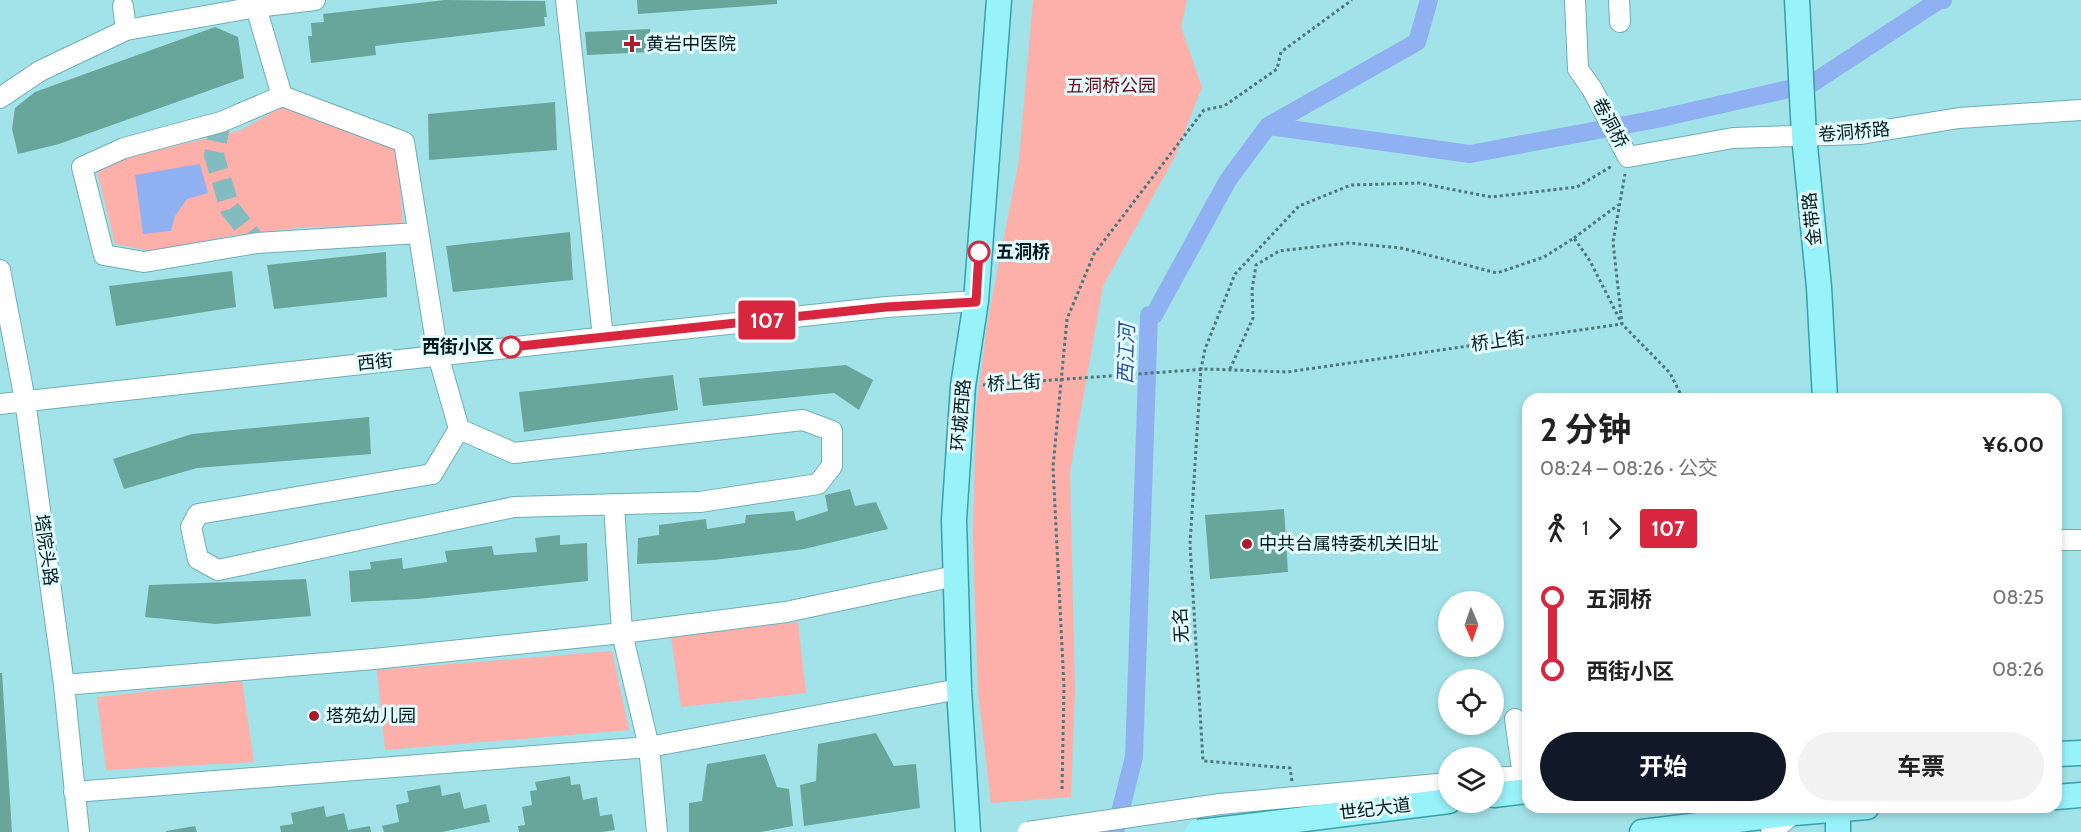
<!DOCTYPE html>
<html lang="zh">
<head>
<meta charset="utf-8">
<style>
	:root { --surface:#fff; --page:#f2f2f2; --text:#222; --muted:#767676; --accent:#111827 }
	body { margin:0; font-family:Cabin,"Noto Sans SC",sans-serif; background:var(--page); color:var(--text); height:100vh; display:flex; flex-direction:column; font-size:22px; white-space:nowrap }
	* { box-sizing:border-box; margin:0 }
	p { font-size:20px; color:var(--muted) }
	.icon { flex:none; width:33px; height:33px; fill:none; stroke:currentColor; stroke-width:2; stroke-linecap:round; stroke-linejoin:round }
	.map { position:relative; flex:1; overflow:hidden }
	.sheet { position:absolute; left:1522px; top:393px; width:540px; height:420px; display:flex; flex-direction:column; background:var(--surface); border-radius:18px; box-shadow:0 3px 9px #0003 }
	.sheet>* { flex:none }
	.badge { padding:0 12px; border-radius:4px; font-size:21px; line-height:39px }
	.needle { width:39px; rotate:178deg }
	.controls { position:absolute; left:1438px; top:591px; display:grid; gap:12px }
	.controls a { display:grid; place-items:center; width:66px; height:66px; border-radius:50%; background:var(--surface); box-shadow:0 3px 9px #0003; font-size:30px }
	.map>.badge { position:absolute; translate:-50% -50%; box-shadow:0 0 0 3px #fff }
	.legs { display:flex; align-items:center; gap:9px; height:66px; padding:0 18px; font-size:20px }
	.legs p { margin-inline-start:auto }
	.headline { display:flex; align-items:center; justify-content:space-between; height:102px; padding:0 18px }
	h1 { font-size:33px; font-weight:700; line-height:45px }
	.button { display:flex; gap:12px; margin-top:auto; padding:12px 18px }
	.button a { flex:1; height:69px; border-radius:36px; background:var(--accent); color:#fff; font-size:24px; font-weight:700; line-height:69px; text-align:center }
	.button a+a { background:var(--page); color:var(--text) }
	ul { padding:0 18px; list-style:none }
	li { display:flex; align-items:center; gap:21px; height:72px; font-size:22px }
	li i { display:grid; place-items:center; width:9px; height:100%; margin:0 8px; background:currentColor }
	li i::after { content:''; width:15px; height:15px; margin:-8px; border:4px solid; border-radius:50%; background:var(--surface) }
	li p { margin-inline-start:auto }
	li:first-child i { background:linear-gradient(#0000 50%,currentColor 0) }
	li:last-child i { background:linear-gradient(currentColor 50%,#0000 0) }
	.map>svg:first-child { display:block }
	.green { fill:#fdafaa }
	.water { fill:#90b1f1 }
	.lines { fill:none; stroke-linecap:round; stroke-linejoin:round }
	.canal { stroke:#90b1f1; stroke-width:18 }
	.building { fill:#68a69c }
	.minor-tunnel { stroke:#82bbc0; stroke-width:20; stroke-dasharray:20 10; stroke-linecap:butt }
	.minor-casing { stroke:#6eaeb4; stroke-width:22 }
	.major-casing { stroke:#37a0a9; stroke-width:27 }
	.path { stroke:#4c777c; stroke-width:3; stroke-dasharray:3 3; stroke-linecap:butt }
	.minor { stroke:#fff; stroke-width:20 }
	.major { stroke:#98f2f9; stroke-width:24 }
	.minor-bridge-casing { stroke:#6eaeb4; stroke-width:22; stroke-linecap:butt }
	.major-bridge-casing { stroke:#37a0a9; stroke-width:27; stroke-linecap:butt }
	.minor-bridge { stroke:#fff; stroke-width:20 }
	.major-bridge { stroke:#98f2f9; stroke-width:24 }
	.line-1-casing { stroke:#fff; stroke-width:14 }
	.line-1 { stroke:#d7263d; stroke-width:9 }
	.poi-dot { fill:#ae1a29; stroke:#e3fcff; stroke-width:2 }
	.stop-1-dot { fill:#fff; stroke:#d7263d; stroke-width:3 }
	.labels { text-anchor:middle; stroke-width:6; stroke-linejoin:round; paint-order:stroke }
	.poi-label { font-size:18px; fill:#00191c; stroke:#e3fcff; text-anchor:start }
	.park-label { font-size:18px; fill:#6b0714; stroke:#e3fcff }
	.street-label { font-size:18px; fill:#00191c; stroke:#e3fcff }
	.stop-label { font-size:18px; font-weight:bold; fill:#00191c; stroke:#e3fcff; text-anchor:start }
	.water-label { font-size:20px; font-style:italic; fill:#3054a0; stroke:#e3fcff }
</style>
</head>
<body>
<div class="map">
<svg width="2081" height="832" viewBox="0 0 2081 832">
	<rect width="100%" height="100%" fill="#a2e3e9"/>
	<!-- green -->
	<path class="green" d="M 1033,0 L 1187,0 L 1181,27 L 1202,87 L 1175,157 L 1103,286 L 1070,472 L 1075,690 L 1071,797 L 991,803 L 978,692 L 973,536 L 976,411 L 988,319 L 1019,160 Z
		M 282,107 L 397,148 L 403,225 L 307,227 L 235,235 L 151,251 L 115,244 L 97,171 L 133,156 L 241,130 Z
		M 798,622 L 806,693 L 681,707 L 671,637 Z
		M 612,651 L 629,730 L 385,750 L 377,670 Z
		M 242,681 L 254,762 L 106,770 L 97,697 Z"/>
	<!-- water -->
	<path class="water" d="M 200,164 L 208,193 L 187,199 L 175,216 L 171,231 L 143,234 L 135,175 Z"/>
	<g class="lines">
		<!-- canal -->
		<path class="canal" d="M 1268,126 L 1470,154 L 1657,119 L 1811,84 L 1938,1 L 1943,0
			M 1115,832 L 1134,757 L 1149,315 L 1154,315 L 1228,180 L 1268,126 L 1417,42 L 1429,0"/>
	</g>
	<!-- building -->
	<path class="building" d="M 445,0 L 545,1 L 547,17 L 544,17 L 545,26 L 375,46 L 376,55 L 311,63 L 308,36 L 312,36 L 311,23 L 324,22 L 323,14 Z
		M 637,0 L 777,0 L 777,4 L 638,14 Z
		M 215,27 L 238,37 L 244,78 L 59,144 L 18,154 L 12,129 L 15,108 L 35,92 Z
		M 650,29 L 652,52 L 587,55 L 585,32 Z
		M 555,102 L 557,150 L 429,160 L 428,114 Z
		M 570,232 L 573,280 L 453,292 L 446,246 Z
		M 386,252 L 387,297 L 274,309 L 267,265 Z
		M 232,271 L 236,307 L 116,326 L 109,286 Z
		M 846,365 L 873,380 L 859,410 L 834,393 L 703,406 L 699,378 Z
		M 673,375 L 678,410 L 524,432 L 519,392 Z
		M 369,417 L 371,454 L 197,468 L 124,489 L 113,459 L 192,434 Z
		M 850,489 L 855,506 L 876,502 L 888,529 L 804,549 L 714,560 L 637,564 L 638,538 L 659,535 L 659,525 L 706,519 L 707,529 L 745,523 L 746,515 L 794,511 L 796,521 L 828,511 L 825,495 Z
		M 1284,509 L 1288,572 L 1210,579 L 1205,515 Z
		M 560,535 L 560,545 L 587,543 L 588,581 L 418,599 L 351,602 L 349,571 L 371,569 L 370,562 L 402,558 L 403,569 L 447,562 L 445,551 L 492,546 L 494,555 L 537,552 L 535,538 Z
		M 306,579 L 311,616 L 215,624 L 145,617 L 149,585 Z
		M 0,673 L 2,673 L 12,832 L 0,832 Z
		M 876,733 L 894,766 L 916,764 L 920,808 L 804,826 L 800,785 L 816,781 L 818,744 Z
		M 765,754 L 777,787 L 789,789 L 793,826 L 760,832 L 689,832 L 689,803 L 702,801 L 707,764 Z
		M 570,776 L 571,785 L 580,784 L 583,800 L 597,797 L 600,816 L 612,814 L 615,830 L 602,832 L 519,832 L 518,826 L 525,825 L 522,807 L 532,805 L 530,791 L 537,790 L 535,782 Z
		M 440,785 L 442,796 L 460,792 L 464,809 L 486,804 L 490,822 L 442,832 L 384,832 L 382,826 L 399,822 L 396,805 L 409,802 L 407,791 Z
		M 324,806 L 326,817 L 344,813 L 348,830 L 370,826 L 371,832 L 281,832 L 280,826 L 293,824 L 291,813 Z
		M 195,826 L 197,832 L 166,832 L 166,831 Z"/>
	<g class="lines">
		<!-- minor-tunnel -->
		<path class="minor-tunnel" d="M 221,122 L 214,155 L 230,209 L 257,243"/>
		<defs>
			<path id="minor" d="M 566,0 L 603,337
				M 1575,0 L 1578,69 L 1592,89 L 1628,157 L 1733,138 L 1861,134 L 1959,118 L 2081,110
				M 1619,0 L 1620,22
				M 123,6 L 126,30
				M 256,7 L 282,96
				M 0,98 L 40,71 L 126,30 L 256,7 L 315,0
				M 418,233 L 257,243 L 144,262 L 104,255 L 82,167 L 124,148 L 221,122 L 282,96 L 404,142 L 438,355 L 459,429 L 432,474 L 198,514 L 191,527 L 198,559 L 218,570 L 514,507 L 700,502 L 818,484 L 832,466 L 832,431 L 803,420 L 514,453 L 459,429
				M 0,270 L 25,400 L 64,685 L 79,832
				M 0,404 L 634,334 L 887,307 L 976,301
				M 614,504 L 622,633 L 649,747 L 657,832
				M 2056,540 L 2081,540
				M 64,685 L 374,659 L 622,633 L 786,612 L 955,576
				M 1515,719 L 1523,776
				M 1494,778 L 1528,775
				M 74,792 L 649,747 L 959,689
				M 1220,804 L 1449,783
				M 1771,832 L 1794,813"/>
			<path id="major" d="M 1797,0 L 1804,136 L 1819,287 L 1825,399
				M 2056,754 L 2081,753
				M 1494,795 L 1528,791
				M 2056,797 L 2081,795
				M 1838,807 L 1838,832
				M 1241,827 L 1449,801
				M 968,832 L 959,689 L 954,520 L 963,386 L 976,301 L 999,0
				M 1642,832 L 1794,813 L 1867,807"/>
		</defs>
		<!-- minor casing -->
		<use href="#minor" class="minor-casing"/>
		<!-- major casing -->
		<use href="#major" class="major-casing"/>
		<!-- path -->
		<path class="path" d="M 1574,238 L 1618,205
			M 1230,369 L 1253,318 L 1252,290 L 1256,265 L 1279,251 L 1349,243 L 1401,248 L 1497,273 L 1544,257 L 1574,238 L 1590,261 L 1622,324 L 1670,373 L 1683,399
			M 983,385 L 1207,369 L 1287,372 L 1622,324 L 1613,242 L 1625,174
			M 1292,781 L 1290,768 L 1203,761 L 1190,544 L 1201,369 L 1205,349 L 1235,274 L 1299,206 L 1351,185 L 1419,183 L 1491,197 L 1577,187 L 1612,166
			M 1062,789 L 1064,687 L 1053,467 L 1067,319 L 1094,254 L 1204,110 L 1224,106 L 1277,69 L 1281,52 L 1352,0"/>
		<!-- minor -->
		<use href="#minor" class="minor"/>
		<!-- major -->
		<use href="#major" class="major"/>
		<defs>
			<path id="minor-bridge" d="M 1028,832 L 1220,804"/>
			<path id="major-bridge" d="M 1198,832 L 1241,827"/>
		</defs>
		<!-- minor-bridge casing -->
		<use href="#minor-bridge" class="minor-bridge-casing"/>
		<!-- major-bridge casing -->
		<use href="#major-bridge" class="major-bridge-casing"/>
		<!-- minor-bridge -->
		<use href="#minor-bridge" class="minor-bridge"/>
		<!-- major-bridge -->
		<use href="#major-bridge" class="major-bridge"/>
	</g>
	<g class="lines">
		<defs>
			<path id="line-1" d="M 511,347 L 886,307 L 976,302 L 979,252"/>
		</defs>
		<!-- line-1 casing -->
		<use href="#line-1" class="line-1-casing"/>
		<!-- line-1 -->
		<use href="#line-1" class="line-1"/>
	</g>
	<!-- markers -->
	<g class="poi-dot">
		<path d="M629 35h6v6h6v6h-6v6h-6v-6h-6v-6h6z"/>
		<circle cx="1247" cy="544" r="6"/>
		<circle cx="314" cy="716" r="6"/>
	</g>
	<g class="stop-1-dot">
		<circle cx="979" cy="252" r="10"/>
		<circle cx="511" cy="347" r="10"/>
	</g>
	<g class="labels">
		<!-- poi labels -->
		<g class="poi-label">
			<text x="646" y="50">黄岩中医院</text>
			<text x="1259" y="550">中共台属特委机关旧址</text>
			<text x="326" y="722">塔苑幼儿园</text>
		</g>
		<!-- park labels -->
		<g class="park-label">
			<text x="1111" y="92">五洞桥公园</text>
		</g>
		<!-- street labels -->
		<g class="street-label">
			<text transform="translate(1610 123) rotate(62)" y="6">卷洞桥</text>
			<text transform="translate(1854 132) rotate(-5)" y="6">卷洞桥路</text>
			<text transform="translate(1812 219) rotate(-96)" y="6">金带路</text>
			<text transform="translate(1498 341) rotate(-8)" y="6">桥上街</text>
			<text transform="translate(375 362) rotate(-6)" y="6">西街</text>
			<text transform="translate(1014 383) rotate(-3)" y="6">桥上街</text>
			<text transform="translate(961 415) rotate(-85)" y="6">环城西路</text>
			<text transform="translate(46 550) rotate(82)" y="6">塔院头路</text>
			<text transform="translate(1181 625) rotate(-93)" y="6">无名</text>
			<text transform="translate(1375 809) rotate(-7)" y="6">世纪大道</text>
		</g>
		<!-- stop labels -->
		<g class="stop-label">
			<text x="996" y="258">五洞桥</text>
			<text x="494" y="353" text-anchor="end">西街小区</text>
		</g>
		<!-- water labels -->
		<g class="water-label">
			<text transform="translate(1126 354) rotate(-88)" y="7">西江河</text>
		</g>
	</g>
</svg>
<div class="controls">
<a><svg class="needle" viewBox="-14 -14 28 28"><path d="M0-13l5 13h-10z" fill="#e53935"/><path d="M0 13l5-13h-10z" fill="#767676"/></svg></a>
<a><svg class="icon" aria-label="locate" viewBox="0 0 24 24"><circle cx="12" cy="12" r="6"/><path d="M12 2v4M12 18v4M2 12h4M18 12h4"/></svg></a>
<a><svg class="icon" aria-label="layers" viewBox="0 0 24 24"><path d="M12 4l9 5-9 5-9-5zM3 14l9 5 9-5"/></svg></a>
</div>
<b class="badge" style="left:767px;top:320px;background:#d7263d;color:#fff">107</b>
<section class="sheet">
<div class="headline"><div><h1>2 分钟</h1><p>08:24 – 08:26 · 公交</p></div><b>¥6.00</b></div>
<div class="legs"><svg class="icon" aria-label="walk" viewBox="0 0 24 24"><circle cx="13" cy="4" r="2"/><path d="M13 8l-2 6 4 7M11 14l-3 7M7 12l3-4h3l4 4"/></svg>1<svg class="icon" aria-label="forward" viewBox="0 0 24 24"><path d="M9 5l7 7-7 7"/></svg><b class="badge" style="background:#d7263d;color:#fff">107</b></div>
<ul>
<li><i style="color:#d7263d"></i><b>五洞桥</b><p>08:25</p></li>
<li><i style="color:#d7263d"></i><b>西街小区</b><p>08:26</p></li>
</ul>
<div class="button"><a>开始</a><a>车票</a></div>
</section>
</div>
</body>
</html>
